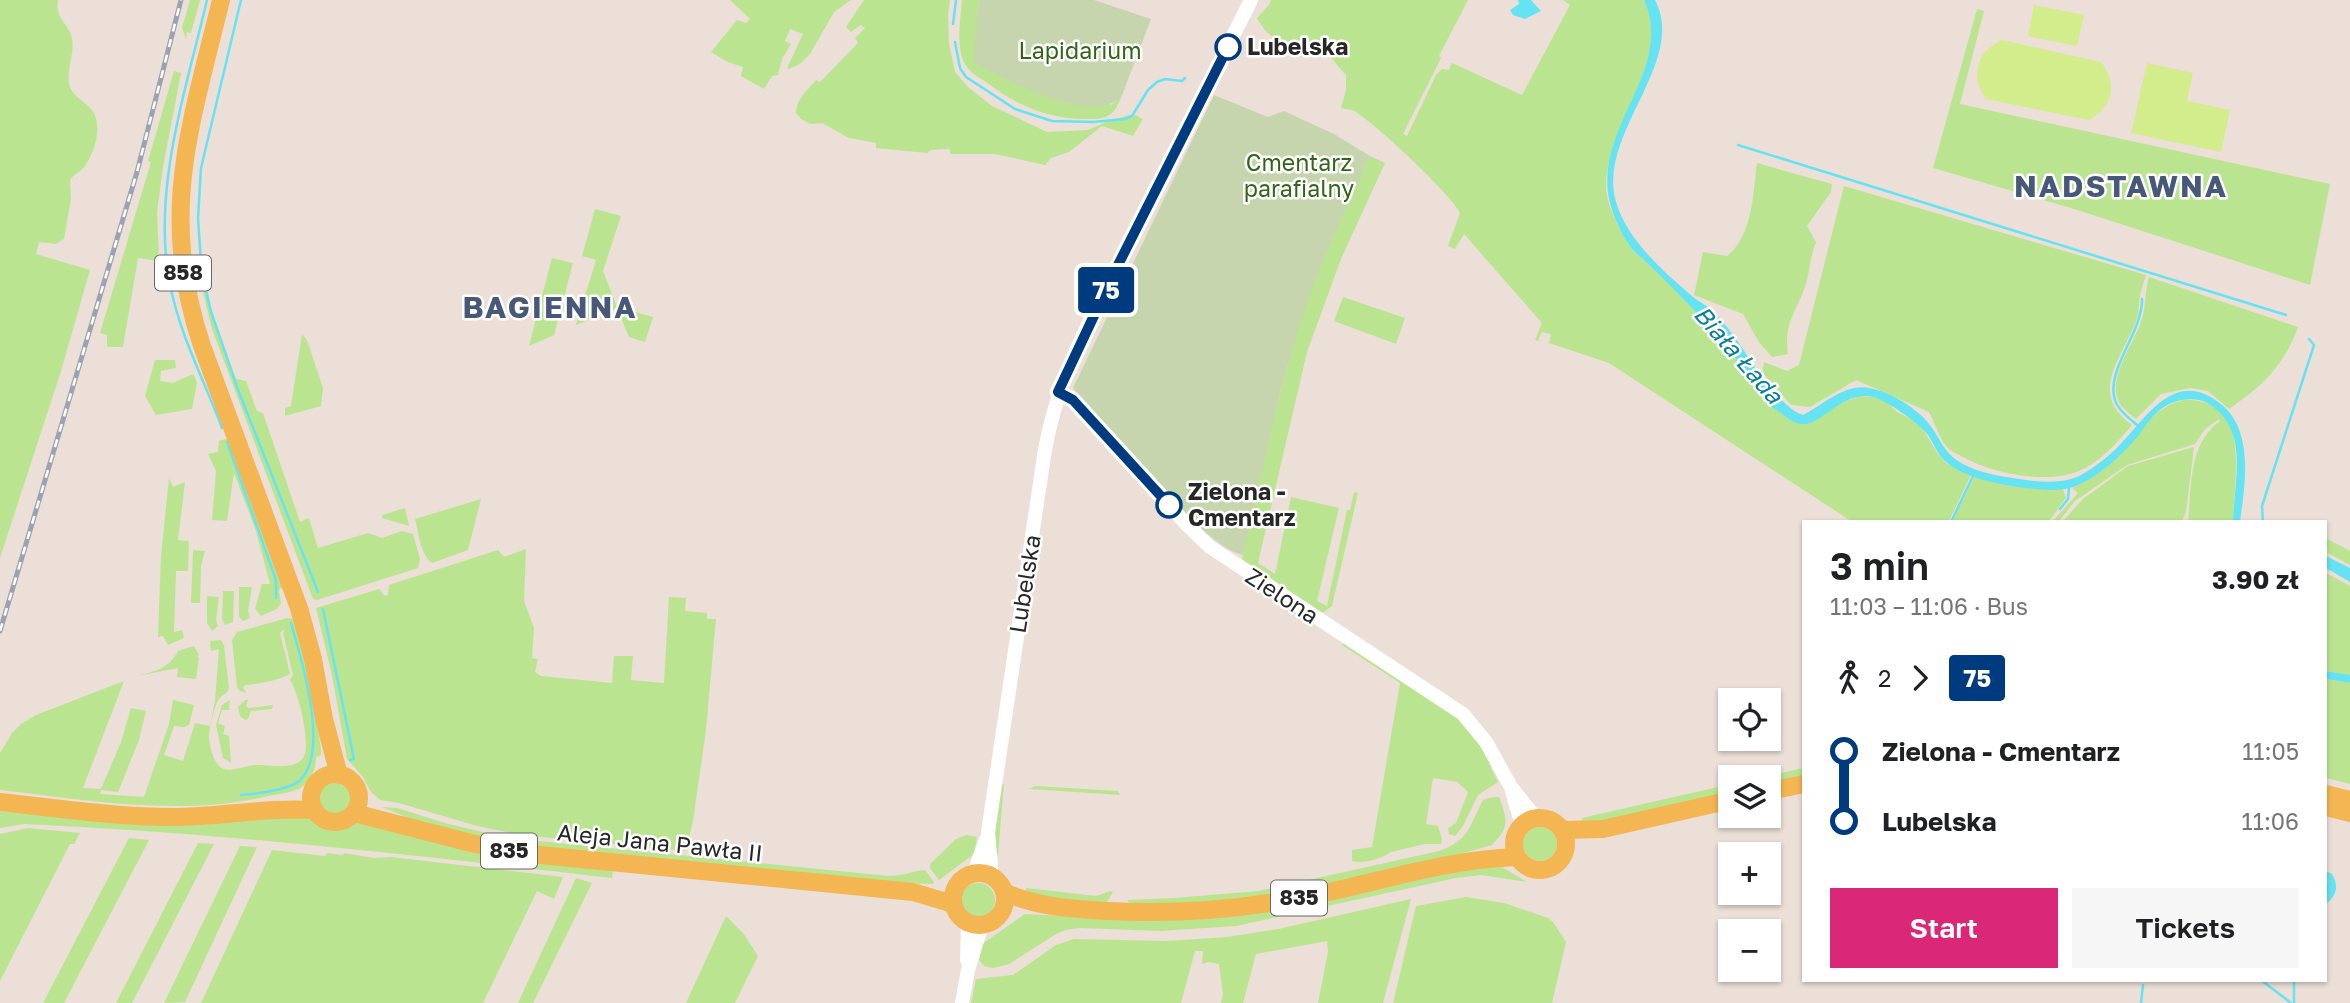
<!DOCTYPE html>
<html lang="en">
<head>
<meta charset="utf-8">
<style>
	:root { --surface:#fff; --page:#f6f6f6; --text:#202124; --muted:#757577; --accent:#db2777 }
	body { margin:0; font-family:"Golos Text",sans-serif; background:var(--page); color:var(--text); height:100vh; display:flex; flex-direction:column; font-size:26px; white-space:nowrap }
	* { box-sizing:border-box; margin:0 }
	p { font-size:23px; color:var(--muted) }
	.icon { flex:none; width:38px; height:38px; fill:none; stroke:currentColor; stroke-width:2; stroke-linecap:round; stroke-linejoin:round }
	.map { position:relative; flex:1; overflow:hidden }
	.sheet { position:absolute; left:1802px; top:520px; width:525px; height:462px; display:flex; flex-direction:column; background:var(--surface); border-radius:0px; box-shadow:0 2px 5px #0004 }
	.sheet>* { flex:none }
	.badge { padding:0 14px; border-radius:5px; font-size:24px; line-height:46px }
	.buttons { position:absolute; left:1718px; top:688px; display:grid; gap:14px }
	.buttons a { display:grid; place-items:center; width:63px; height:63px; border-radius:0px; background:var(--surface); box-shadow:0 2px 5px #0004; font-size:35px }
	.map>.badge { position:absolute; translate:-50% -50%; box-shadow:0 0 0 4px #fff }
	.legs { display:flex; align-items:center; gap:10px; height:77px; padding:0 28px; font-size:23px }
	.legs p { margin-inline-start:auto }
	.summary { display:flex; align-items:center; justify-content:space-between; height:119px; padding:0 28px }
	h1 { font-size:38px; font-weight:600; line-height:52px }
	.primary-button { display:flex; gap:14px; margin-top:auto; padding:14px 28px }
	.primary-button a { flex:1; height:80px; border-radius:0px; background:var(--accent); color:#fff; font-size:28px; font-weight:600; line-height:80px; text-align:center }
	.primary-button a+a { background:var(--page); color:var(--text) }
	ul { padding:0 28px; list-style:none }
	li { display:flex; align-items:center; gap:24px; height:70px; font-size:26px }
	li i { display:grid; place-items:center; width:10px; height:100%; margin:0 9px; background:currentColor }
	li i::after { content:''; width:18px; height:18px; margin:-9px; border:5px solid; border-radius:50%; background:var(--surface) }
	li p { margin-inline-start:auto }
	li:first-child i { background:linear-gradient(#0000 50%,currentColor 0) }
	li:last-child i { background:linear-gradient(currentColor 50%,#0000 0) }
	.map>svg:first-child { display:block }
	.green { fill:#bbe491 }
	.cemetery { fill:#c7d5ae }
	.pitch { fill:#d3ec8c }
	.water { fill:#65e3f2 }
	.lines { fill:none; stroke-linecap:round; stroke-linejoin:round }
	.stream { stroke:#65e3f2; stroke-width:2.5 }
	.minor { stroke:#fff; stroke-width:14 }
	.major { stroke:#f4b553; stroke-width:18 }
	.rail-casing { stroke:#9ba2b2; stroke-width:5 }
	.rail { stroke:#fff; stroke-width:2.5; stroke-dasharray:8; stroke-linecap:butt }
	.line-1-casing { stroke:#fff; stroke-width:16 }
	.line-1 { stroke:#003b80; stroke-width:10 }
	.stop-1-dot { fill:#fff; stroke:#003b80; stroke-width:3.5 }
	.labels { text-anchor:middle; stroke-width:5; stroke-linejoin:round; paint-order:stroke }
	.shield { fill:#fff; stroke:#686868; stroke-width:2 }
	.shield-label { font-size:21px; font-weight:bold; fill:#272727 }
	.stop-label { font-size:23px; font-weight:bold; fill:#272727; stroke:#fff; text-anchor:start }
	.park-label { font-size:23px; fill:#336417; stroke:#fff }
	.street-label { font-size:23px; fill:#272727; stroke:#fff }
	.water-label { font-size:24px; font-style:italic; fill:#097f99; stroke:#fff }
	.district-label { font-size:30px; font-weight:bold; letter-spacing:2px; fill:#475878; stroke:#fff }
</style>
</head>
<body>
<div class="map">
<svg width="2350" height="1003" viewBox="0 0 2350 1003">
	<rect width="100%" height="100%" fill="#ebdfd7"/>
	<!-- green -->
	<path class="green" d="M 0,0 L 58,0 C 55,21 69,22 72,39 C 75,54 65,72 70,87 C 73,96 85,102 92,110 C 103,125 95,152 85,166 C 81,172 74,174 70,180 L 71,199 L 64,239 L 56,244 L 39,242 L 36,254 L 90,270 L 61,371 L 0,558 Z
		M 190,0 L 200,0 L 191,33 L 187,32 L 186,39 L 182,28 Z
		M 730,0 L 851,0 L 834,12 L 810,54 L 800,64 L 789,69 L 787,68 L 803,34 L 790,29 L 785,41 L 791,44 L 782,59 L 778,75 L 772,76 L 764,89 L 741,76 L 743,67 L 728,62 L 711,52 L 737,20 L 746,23 L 750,19 Z
		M 864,0 L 950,0 L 948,14 L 949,44 L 955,72 L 968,87 L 992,106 L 1047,132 L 1088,130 L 1108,121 L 1133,114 L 1143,119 L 1133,136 L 1102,126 L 1069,152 L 1051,158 L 1045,165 L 995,154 L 950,154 L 950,149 L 931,150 L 927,153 L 876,148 L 876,143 L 849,138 L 822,123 L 811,124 L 801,119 L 796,113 C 796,99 808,90 816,80 L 820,82 L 858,43 L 855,38 L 865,28 L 861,25 L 851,32 L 846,27 Z
		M 962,0 L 980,0 L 977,15 L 1111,105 L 1121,98 C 1118,104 1115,112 1109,115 C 1102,120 1091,119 1083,119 C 1046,118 1018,106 989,84 C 980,78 970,73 965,64 C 955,47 961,18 962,0 Z
		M 1271,0 L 1468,0 L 1439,56 L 1441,58 L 1403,134 L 1407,136 L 1436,75 L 1442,69 L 1449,70 L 1452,63 L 1522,95 L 1570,5 L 1563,0 L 1644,0 C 1673,65 1607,122 1606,185 C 1606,199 1612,212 1618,225 C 1625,239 1630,250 1643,259 C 1671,286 1698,312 1725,339 C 1733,348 1733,359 1742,366 C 1758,388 1771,409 1795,422 L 1859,396 L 1873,397 L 1886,401 L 1897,412 L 1919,423 L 1938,454 L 1947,464 L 1971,475 L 1949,521 L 1851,521 L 1609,363 L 1549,343 L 1551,334 L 1542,332 L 1538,341 L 1535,340 L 1542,323 L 1464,234 L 1455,249 L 1448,246 L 1460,213 C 1452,195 1370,118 1352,110 C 1348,109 1345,109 1341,108 L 1346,90 L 1346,75 C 1340,70 1334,59 1327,55 C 1300,38 1277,55 1257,18 L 1269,5 Z
		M 1977,9 L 1984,11 L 1960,104 L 2330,184 L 2310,285 L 2071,208 L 1933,168 Z
		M 174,71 L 181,73 L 163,167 L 157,212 L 159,261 L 138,258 L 123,347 L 107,347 L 107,335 L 100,333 L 151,162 L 148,161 Z
		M 1370,156 L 1385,163 L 1341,259 L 1307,352 L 1258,563 L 1275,574 L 1291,497 L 1339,508 L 1317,601 L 1327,606 L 1347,510 L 1350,510 L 1354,492 L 1358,493 L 1332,606 L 1322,613 L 1242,559 C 1260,479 1276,398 1301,319 C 1319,263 1345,209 1370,156 Z
		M 1757,163 L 1832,184 L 1831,192 L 1807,226 L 1816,242 C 1811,255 1810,267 1807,280 C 1799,310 1783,320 1788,354 L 1772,357 L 1759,342 L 1743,314 L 1694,295 L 1703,252 L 1727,256 C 1753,236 1753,192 1757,163 Z
		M 1844,186 L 2146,275 C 2144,282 2141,289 2140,296 C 2138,304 2140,311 2137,318 C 2124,357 2086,392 2132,425 C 2118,442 2100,462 2079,471 C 2045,485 1990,473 1959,455 C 1955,453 1949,450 1946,446 C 1939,437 1935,423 1929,412 L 1856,380 L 1810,407 L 1791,405 L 1762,372 L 1764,362 L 1787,371 L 1799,365 Z
		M 595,209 L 621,216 L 603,271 L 617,307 L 653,317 L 645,342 L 629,337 L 617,308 L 576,325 L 596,260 L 582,256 Z
		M 552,258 L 573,263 L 554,335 L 529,346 Z
		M 200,270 L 201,274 L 204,274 L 212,311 L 236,379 L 246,381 L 257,411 L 263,413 L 300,522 L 309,518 L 318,548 L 368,533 L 382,538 L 402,531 L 413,534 L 420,559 L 418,568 L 317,600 L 313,599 L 212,329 L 198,272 Z
		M 2149,277 L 2298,327 C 2284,366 2262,386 2229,409 L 2208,391 L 2190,388 L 2161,394 L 2136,419 C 2131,415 2124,410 2120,404 C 2104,379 2138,339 2143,315 C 2146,302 2145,290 2149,277 Z
		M 1343,297 L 1405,318 L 1396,344 L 1334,321 Z
		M 302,334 L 307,340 L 323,388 L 321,406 L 285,416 L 285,408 L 291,406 Z
		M 155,360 L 175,360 L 176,368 L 161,371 L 160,381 L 173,383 L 193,374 L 197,382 L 192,409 L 156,415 L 145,396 Z
		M 2184,400 C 2253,398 2234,478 2233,521 L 2188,521 C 2192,486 2188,444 2220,421 L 2219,419 L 2205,429 L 2195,444 L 2127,465 L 2075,501 L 2059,521 L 2052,522 L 2078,493 L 2072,488 L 2085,481 L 2141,432 C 2150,415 2166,404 2184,400 Z
		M 229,438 L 283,587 L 279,590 L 281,603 L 277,609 L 261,616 L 255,609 L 262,584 L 270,584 L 256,531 L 234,473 L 227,521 L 212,520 L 216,471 L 208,454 L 218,452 L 219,441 Z
		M 2194,447 L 2186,512 L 2182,521 L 2063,521 L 2083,499 L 2128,466 Z
		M 1975,476 L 2036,489 L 2063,489 L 2066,498 L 2049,521 L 1952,522 Z
		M 169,478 L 173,487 L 185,482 L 178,540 L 189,541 L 188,571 L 176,571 L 174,632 L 182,630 L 184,638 L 168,645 L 163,636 L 158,637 L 161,556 Z
		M 481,499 L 468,550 L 432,563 C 420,554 419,533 415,519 Z
		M 405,508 L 409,526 L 382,518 L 382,515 Z
		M 2326,538 L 2350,551 L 2350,565 L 2326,552 Z
		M 526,549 L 524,601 L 534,628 L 532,658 L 538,659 L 535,672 L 541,676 L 612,683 L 614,656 L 633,656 L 631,680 L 664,683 L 669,597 L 686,598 L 685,611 L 707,613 L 707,619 L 716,619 L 706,730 L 693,821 L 686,851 L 521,835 L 477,826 L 399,803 L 380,800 L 371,792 L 363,777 L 347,759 L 332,675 L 316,608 L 379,589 L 385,596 L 388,595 L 389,585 L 498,550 L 504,557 Z
		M 193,550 L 205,551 L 201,566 L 200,603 L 191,603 Z
		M 2326,573 L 2350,586 L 2350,675 L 2326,671 Z
		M 239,587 L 252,587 L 248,611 L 250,618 L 243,621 L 239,617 Z
		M 223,591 L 234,591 L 233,622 L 225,625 L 222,619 Z
		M 207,596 L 219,597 L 216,620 L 218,626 L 212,631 L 207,623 Z
		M 287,618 L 293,619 L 306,657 L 321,749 L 321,755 L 316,757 C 316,769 310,783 299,789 C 290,793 277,794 268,796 C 183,817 86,800 0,790 L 0,753 L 12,733 L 21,724 L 36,715 L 124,681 L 83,788 L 101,789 L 121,742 L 131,708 L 146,711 L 139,740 L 118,792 L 101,790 L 100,794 L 144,797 L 169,724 L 173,700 L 194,705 L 189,725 L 184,727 L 174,726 L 164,755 L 183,761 L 195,723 L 210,726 L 215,701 L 219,649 L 211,651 L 210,641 L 221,640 L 224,645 L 229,688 C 227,695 223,693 219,699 C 215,703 209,730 209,736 C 209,745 214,766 224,769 C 233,772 247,765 256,765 C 269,764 294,771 303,758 C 312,746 298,691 290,680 L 293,675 L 283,633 L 285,629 L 280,633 L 290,674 C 277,681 262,683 246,685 L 243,687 L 246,693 L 240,691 L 237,687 L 232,640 L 237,632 Z
		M 1344,642 L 1455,715 L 1469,729 L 1491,762 L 1489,764 L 1498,782 L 1478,795 L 1463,826 L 1455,836 L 1449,834 L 1448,828 L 1456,823 L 1468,792 L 1457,782 L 1433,778 L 1426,824 L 1438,826 L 1442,839 L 1441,844 L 1425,844 L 1391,852 C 1382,859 1362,864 1352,861 L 1352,850 L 1372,847 L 1400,683 L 1342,645 Z
		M 194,646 L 199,655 L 197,656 L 199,658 L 196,679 L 177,677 L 178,668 L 137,676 C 155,671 169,669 178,651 Z
		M 2326,679 L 2350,683 L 2350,784 L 2326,778 Z
		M 230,700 L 229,710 L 222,710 L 218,723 L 225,726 L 223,734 L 229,736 L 231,763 L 223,758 L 216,725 L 222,705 Z
		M 245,700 L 248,700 L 246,706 L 249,708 L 273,705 L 272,709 L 251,711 L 248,719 L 245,720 L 240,716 L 238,707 Z
		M 1804,768 L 1804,777 L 1769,784 L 1769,777 L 1763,777 Z
		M319 799a16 16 0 1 1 32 0a16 16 0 1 1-32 0Z
		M 1004,783 L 998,855 L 993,854 L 1000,788 Z
		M 1731,784 L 1731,793 L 1583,825 L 1582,818 Z
		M 1035,786 L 1118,791 L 1120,795 L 1029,789 Z
		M 1493,797 L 1499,797 C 1508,820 1509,828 1492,845 L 1431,862 L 1291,893 L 1198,905 L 1131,904 L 1127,900 L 1174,898 L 1259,891 L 1439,851 C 1470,840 1469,826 1483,800 Z
		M 382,807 L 397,808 L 445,823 L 508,838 L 889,876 C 902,876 913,871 925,870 L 934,882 L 933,884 L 888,883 L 512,845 L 423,824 Z
		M 0,811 L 308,814 C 328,828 333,829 356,819 L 464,850 L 508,860 L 613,868 L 612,878 C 416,855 221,833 24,824 L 0,828 Z
		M1523 844a17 17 0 1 1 34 0a17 17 0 1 1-34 0Z
		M 28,828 L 80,833 L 74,844 L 70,844 L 0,981 L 0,834 Z
		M 966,835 L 977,837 L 974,854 L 939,880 L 930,868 L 930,864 L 956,839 Z
		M 129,838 L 149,840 L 64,1003 L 43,1003 Z
		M 198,843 L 214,844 L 132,1003 L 116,1003 Z
		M 240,846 L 257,847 L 185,1002 L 164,1003 Z
		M 272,850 L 325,856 L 327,853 L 343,855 L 344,853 L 374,858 L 391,857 L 563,877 L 554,899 L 537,891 L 483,1003 L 201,1003 Z
		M 1497,864 L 1527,882 L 1481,875 L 1456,878 L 1236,926 L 1160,931 L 1080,928 L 1066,930 L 1056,934 L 1009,964 L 993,968 L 984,966 L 979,960 L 982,944 L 1025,914 L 1124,919 Z
		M 576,878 L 592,883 L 533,1003 L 518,1003 Z
		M961 900a17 17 0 1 1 34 0a17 17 0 1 1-34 0Z
		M 1026,888 L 1096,896 L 1110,891 L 1113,892 L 1107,902 L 1101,905 L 1025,895 Z
		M 1466,897 L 1504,903 L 1548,918 L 1553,922 L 1566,942 L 1552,1003 L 1393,1003 L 1416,906 Z
		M 1411,899 L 1383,1003 L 1318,1003 L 1328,952 L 1327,941 L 1256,954 L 1243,1003 L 1221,1003 L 1223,994 L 1219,964 L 1208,962 L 1202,964 L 1203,951 L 1195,951 L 1181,1003 L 971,1003 L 976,979 L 1013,975 L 1056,945 L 1074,939 L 1167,941 L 1227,937 L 1278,929 Z
		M 726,916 L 743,933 L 758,956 L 735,1003 L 686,1003 Z"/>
	<!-- cemetery -->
	<path class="cemetery" d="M 980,0 L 1094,0 L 1151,19 L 1121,98 C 1086,125 1009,80 974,63 L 977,15 Z
		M 1214,95 L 1268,117 L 1284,111 L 1334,134 L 1370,156 C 1346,209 1320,262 1302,318 C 1276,395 1262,476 1243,555 C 1210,549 1152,475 1128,449 C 1110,429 1090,410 1073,388 Z"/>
	<!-- pitch -->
	<path class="pitch" d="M 2034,5 L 2084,15 L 2077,46 L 2028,36 Z
		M 2002,40 L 2101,62 C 2118,84 2113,107 2089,120 L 1986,99 C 1970,76 1976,52 2002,40 Z
		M 2147,63 L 2193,73 L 2187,101 L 2230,110 L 2221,152 L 2131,133 Z"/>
	<!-- water -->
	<path class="water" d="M 1518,0 L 1531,0 L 1541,11 L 1525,19 L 1513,15 L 1510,10 L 1519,4 Z
		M 1644,0 L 1655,0 C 1688,62 1596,134 1616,202 C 1627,240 1664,272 1692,296 C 1699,302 1708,306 1714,312 C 1737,336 1753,366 1772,394 C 1784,399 1789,411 1803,415 C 1819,407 1835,392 1854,388 C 1879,383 1919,408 1932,428 C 1941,440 1943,451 1958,461 C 1974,472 1999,476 2019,479 C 2037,482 2059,484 2077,477 C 2090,471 2105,459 2116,449 C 2146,419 2174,365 2222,405 C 2254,431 2245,486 2240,521 L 2233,521 C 2234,481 2250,430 2209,404 C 2196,396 2176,399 2164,407 C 2153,414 2146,425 2139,435 C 2123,454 2097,479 2073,487 C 2062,491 2047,490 2036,489 C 2010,487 1964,479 1945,461 C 1937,454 1934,444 1928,435 C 1919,423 1886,400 1873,397 C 1843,389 1821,427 1801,424 C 1792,423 1785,416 1778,411 C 1775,409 1772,407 1769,405 C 1759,394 1751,378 1742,366 C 1733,359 1733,348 1725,339 C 1718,333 1710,328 1704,321 C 1685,300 1664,279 1643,259 C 1629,249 1623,236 1616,220 C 1578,136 1678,77 1644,0 Z
		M 2326,556 L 2350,568 L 2350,582 L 2326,568 Z
		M 2326,671 L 2350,675 L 2350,683 L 2326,679 Z
		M 2326,871 L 2332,874 C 2339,886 2337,896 2326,904 Z"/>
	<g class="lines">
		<!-- stream -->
		<path class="stream" d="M 207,0 C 185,95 148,200 173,298 C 184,343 206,385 222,428
			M 953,24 L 956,0
			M 955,42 L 960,68 L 966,77 L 1015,109 L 1052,121 L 1093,122 L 1125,119 L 1132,116 L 1148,90 L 1157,82 L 1165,79 L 1182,81 L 1185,78
			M 1738,145 L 2286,315
			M 201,263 L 198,218 L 201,168 L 241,0
			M 202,274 L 211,312 L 237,387 L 318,592
			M 2137,425 C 2129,418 2118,410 2115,400 C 2105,370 2143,332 2142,299
			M 227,442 L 276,580 L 276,598
			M 2060,509 L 2068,499 L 2069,487
			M 1951,522 L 1974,474
			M 2263,522 L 2262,506 L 2314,345 L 2309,339
			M 323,609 L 354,759 L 350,760
			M 241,795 C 255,794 289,790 299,781 C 331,753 301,658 291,623
			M 2261,980 L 2291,1003
			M 2141,1003 L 2143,985
			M 2294,1003 L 2294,980"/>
		<!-- minor -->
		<path class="minor" d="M 1058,392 L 1073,400 L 1187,525 L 1210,547 L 1463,714 L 1486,742 L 1511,787 L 1536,818
			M 1512,792 L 1522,825
			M 970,875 L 975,869 L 986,840
			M 992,877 L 988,832 L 1044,456 C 1056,379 1094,312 1129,243 C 1170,162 1211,81 1251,0
			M 967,960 L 968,923
			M 962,1003 L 968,970 L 982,925"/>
		<!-- major -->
		<path class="major" d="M 221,0 C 190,128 158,215 202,346 L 299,608 L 313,659 L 324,719 L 339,775
			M311 798a24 24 0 1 1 48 0a24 24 0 1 1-48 0Z
			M 1769,791 L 1804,784
			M 2326,794 L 2350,800
			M 0,802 C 57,808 115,817 173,817 C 220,817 266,807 314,810
			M 2326,807 L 2350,813
			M 354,813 L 471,843 L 520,853 L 913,892 L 953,904
			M1514 844a26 26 0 1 1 52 0a26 26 0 1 1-52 0Z
			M 1562,830 L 1603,829 L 1731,800
			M953 899a26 26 0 1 1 52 0a26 26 0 1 1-52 0Z
			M 1004,892 C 1037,907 1072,909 1108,911 C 1182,915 1256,908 1329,892 C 1392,878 1453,859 1517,857"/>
		<defs>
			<path id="rail" d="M 0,631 L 137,172 L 181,0"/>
		</defs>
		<!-- rail casing -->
		<use href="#rail" class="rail-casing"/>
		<!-- rail -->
		<use href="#rail" class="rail"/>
	</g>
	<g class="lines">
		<defs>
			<path id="line-1" d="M 1169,505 L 1073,400 L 1058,392 L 1116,269 L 1228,47"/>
		</defs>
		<!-- line-1 casing -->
		<use href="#line-1" class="line-1-casing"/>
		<!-- line-1 -->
		<use href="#line-1" class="line-1"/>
	</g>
	<!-- markers -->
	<g class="stop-1-dot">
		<circle cx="1228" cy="47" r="12"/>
		<circle cx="1169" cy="505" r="12"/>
	</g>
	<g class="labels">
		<!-- shield labels -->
		<g class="shield">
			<rect x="155" y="255.5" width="56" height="35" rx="5"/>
			<rect x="481" y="833.5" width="56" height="35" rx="5"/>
			<rect x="1271" y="880.5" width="56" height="35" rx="5"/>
		</g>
		<g class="shield-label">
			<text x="183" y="280">858</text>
			<text x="509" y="858">835</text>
			<text x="1299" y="905">835</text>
		</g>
		<!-- stop labels -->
		<g class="stop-label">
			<text x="1247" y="55">Lubelska</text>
			<text x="1188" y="500">Zielona -<tspan x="1188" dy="26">Cmentarz</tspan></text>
		</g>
		<!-- park labels -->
		<g class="park-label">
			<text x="1080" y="59">Lapidarium</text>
			<text x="1299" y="171">Cmentarz<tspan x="1299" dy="26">parafialny</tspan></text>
		</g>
		<!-- street labels -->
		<g class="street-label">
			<text transform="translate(1025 584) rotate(-81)" y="8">Lubelska</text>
			<text transform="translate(1282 596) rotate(33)" y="8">Zielona</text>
			<text transform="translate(660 843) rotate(6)" y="8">Aleja Jana Pawła II</text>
		</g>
		<!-- water labels -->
		<g class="water-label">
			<text transform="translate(1738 355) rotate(49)" y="8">Biała Łada</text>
		</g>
		<!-- district labels -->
		<g class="district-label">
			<text x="2121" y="197">NADSTAWNA</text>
			<text x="550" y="318">BAGIENNA</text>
		</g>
	</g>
</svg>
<div class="buttons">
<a><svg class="icon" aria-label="locate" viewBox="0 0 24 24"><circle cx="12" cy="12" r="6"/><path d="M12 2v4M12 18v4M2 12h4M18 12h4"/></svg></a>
<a><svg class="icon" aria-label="layers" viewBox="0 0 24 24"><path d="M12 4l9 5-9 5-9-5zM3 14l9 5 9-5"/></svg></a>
<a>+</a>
<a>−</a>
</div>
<b class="badge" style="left:1106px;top:290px;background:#003b80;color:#fff">75</b>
<section class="sheet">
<div class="summary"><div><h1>3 min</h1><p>11:03 – 11:06 · Bus</p></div><b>3.90 zł</b></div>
<div class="legs"><svg class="icon" aria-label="walk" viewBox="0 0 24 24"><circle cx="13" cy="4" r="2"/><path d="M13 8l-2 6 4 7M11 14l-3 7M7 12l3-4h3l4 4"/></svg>2<svg class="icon" aria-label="forward" viewBox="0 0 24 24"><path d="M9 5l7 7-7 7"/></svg><b class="badge" style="background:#003b80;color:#fff">75</b></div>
<ul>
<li><i style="color:#003b80"></i><b>Zielona - Cmentarz</b><p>11:05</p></li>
<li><i style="color:#003b80"></i><b>Lubelska</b><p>11:06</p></li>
</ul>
<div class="primary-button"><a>Start</a><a>Tickets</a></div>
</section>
</div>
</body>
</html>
